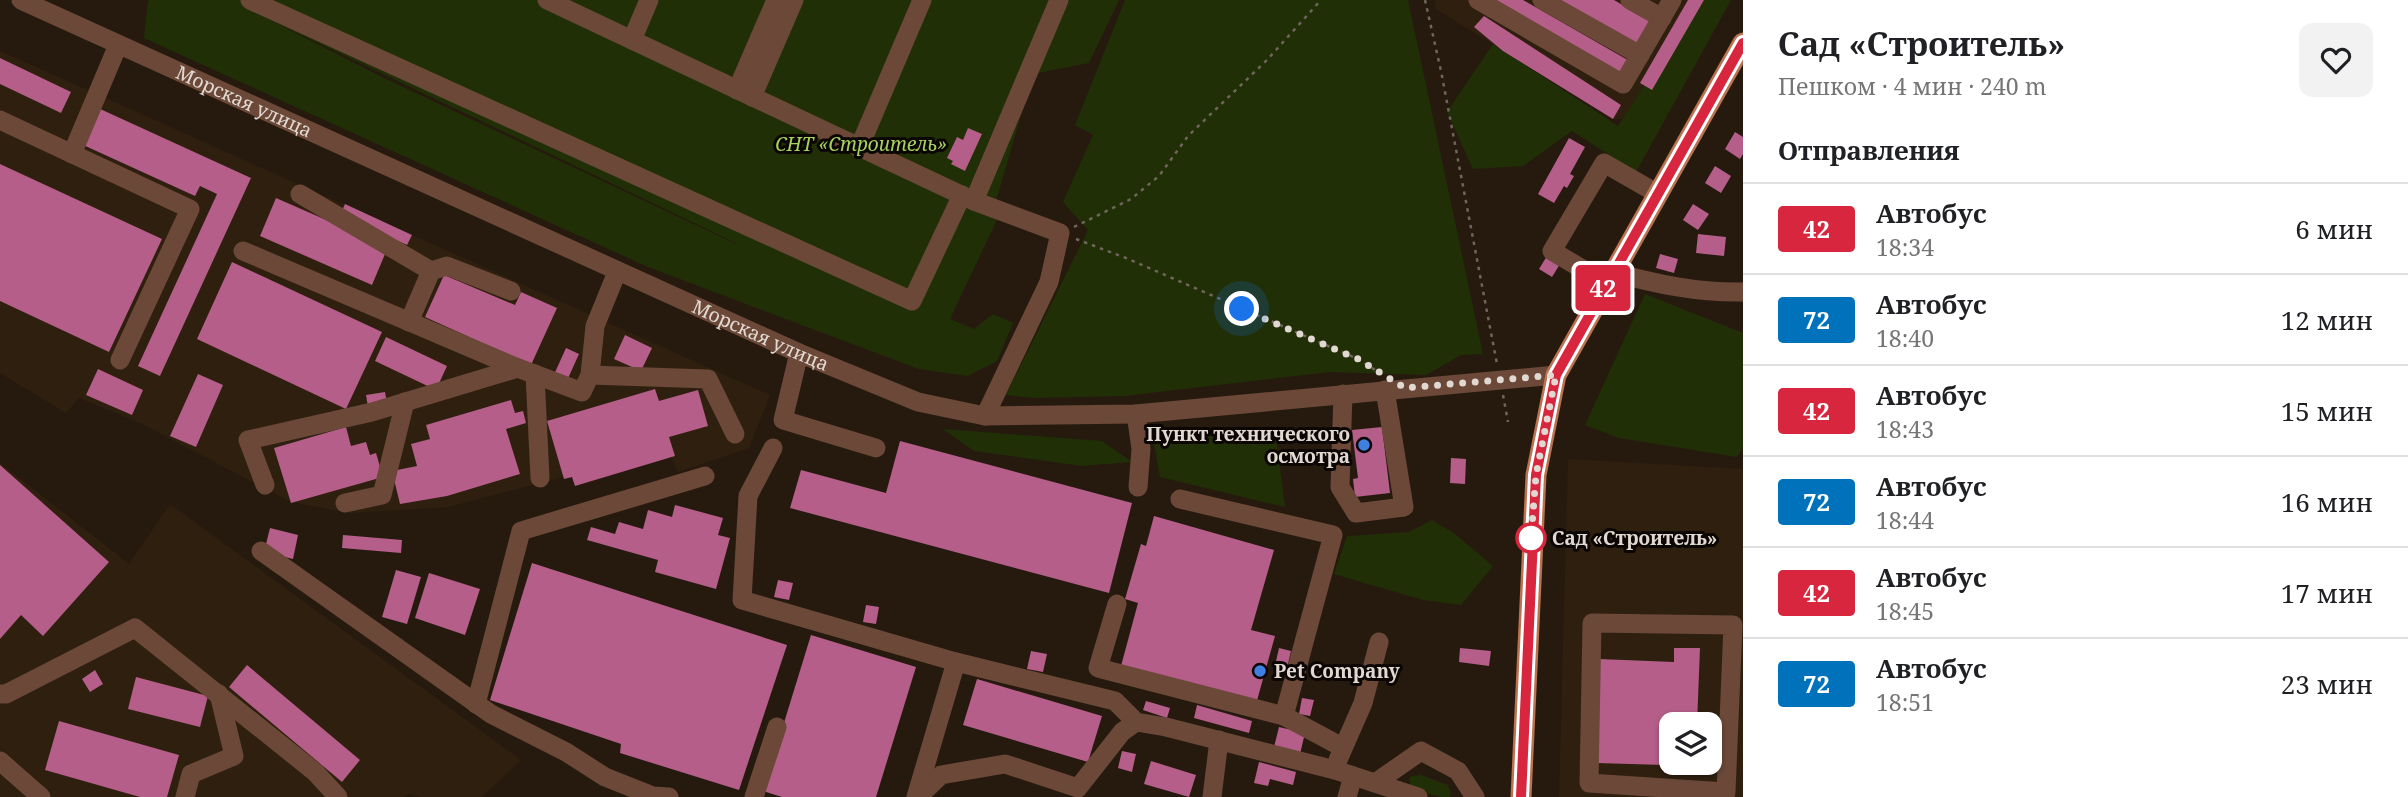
<!DOCTYPE html>
<html lang="ru">
<head>
<meta charset="utf-8">
<style>
	:root { --surface:#fff; --page:#f2f2f2; --text:#202124; --muted:#757577; --line:#e0e0e0 }
	body { margin:0; font-family:"Noto Serif",serif; background:var(--page); color:var(--text); height:100vh; display:flex; flex-direction:column; font-size:26px; white-space:nowrap }
	* { box-sizing:border-box; margin:0 }
	p { font-size:23px; color:var(--muted) }
	.icon { flex:none; width:38px; height:38px; fill:none; stroke:currentColor; stroke-width:2; stroke-linecap:round; stroke-linejoin:round }
	.map { position:relative; flex:1; overflow:hidden }
	.details { display:flex; flex-direction:column; background:var(--surface); width:665px }
	.details>* { flex:none }
	.badge { padding:0 14px; border-radius:5px; font-size:24px; line-height:46px }
	.controls { position:absolute; left:1659px; top:712px; display:grid; gap:14px }
	.controls a { display:grid; place-items:center; width:63px; height:63px; border-radius:14px; background:var(--surface); box-shadow:0 2px 5px #0004; font-size:35px }
	.you { position:absolute; width:35px; height:35px; margin:-18px; border:5px solid #fff; border-radius:50%; background:#1a73e8; box-shadow:0 0 0 10px #1a73e833 }
	.map>.badge { position:absolute; translate:-50% -50%; box-shadow:0 0 0 4px #fff }
	h2 { padding:0 35px; font-size:26px; line-height:63px }
	.round { display:grid; place-items:center; flex:none; width:74px; height:74px; border-radius:14px; background:var(--page) }
	.summary { display:flex; align-items:center; justify-content:space-between; height:119px; padding:0 35px }
	h1 { font-size:33px; font-weight:700; line-height:52px }
	ul { padding:0; list-style:none }
	li { display:flex; align-items:center; gap:21px; height:91px; padding:0 35px; border-top:2px solid var(--line) }
	li div { flex:1 }
	li b { display:block; font-size:26px }
	li em { font-style:normal }
	li .badge { min-width:77px; font-weight:700; text-align:center }
	main { display:flex; flex:1; min-height:0 }
	.map>svg:first-child { display:block }
	.built { fill:#2f1f0f; fill-rule:evenodd }
	.green { fill:#212f07; fill-rule:evenodd }
	.building { fill:#b45e89 }
	.lines { fill:none; stroke-linecap:round; stroke-linejoin:round }
	.path { stroke:#6f655b; stroke-width:2.5; stroke-dasharray:3.5 5; stroke-linecap:butt }
	.minor { stroke:#6b4838; stroke-width:19 }
	.major { stroke:#ba7250; stroke-width:21 }
	.line-casing { stroke:#fff; stroke-width:16 }
	.line { stroke:#d7263d; stroke-width:10 }
	.walk { stroke:#e1d9d1; stroke-width:7; stroke-dasharray:0 12.6 }
	.shop-dot { fill:#3f7fe0; stroke:#0b0603; stroke-width:2.5 }
	.stop-dot { fill:#fff; stroke:#d7263d; stroke-width:3.5 }
	.labels { text-anchor:middle; stroke-width:6; stroke-linejoin:round; paint-order:stroke }
	.street-label { font-size:19px; fill:#e1d9d1; stroke:#0b0603 }
	.park-label { font-size:19px; font-style:italic; fill:#a7d25e; stroke:#0b0603 }
	.poi-label { font-size:19px; font-weight:bold; fill:#e1d9d1; stroke:#0b0603; text-anchor:end }
	.stop-label { font-size:19px; font-weight:bold; fill:#e1d9d1; stroke:#0b0603; text-anchor:start }
</style>
</head>
<body>
<main>
<div class="map">
<svg width="1743" height="797" viewBox="0 0 1743 797">
	<rect width="100%" height="100%" fill="#261a0f"/>
	<!-- built -->
	<path class="built" d="M 1435,0 L 1704,0 L 1635,119 L 1613,119 L 1436,9 Z
		M 0,51 L 770,395 L 749,448 L 678,472 L 668,449 L 449,507 L 350,513 L 291,502 L 140,423 L 79,398 L 66,413 L 0,373 Z
		M 1568,459 L 1743,469 L 1743,797 L 1559,797 ZM 1671,724 L 1710,724 L 1710,763 L 1671,763 Z
		M 0,463 L 129,564 L 170,504 L 521,760 L 482,797 L 421,797 L 408,794 L 404,797 L 0,797 Z"/>
	<!-- green -->
	<path class="green" d="M 148,0 L 1119,0 L 1089,63 L 1033,74 L 994,208 L 996,222 L 950,319 L 974,329 L 993,314 L 1013,323 L 997,361 L 967,376 L 919,369 L 648,267 L 144,38 ZM 264,17 L 736,243 L 736,244 L 382,77 Z
		M 1125,0 L 1408,0 L 1483,354 L 1461,355 L 1426,375 L 1330,372 L 1124,396 L 1035,398 L 1006,395 L 1088,230 L 1063,202 L 1093,135 L 1075,125 Z
		M 1700,0 L 1731,0 L 1636,172 L 1572,131 L 1523,166 L 1473,169 L 1447,112 L 1493,44 L 1618,126 Z
		M 1645,294 L 1743,333 L 1743,448 L 1737,457 L 1619,438 L 1585,425 Z
		M 943,429 L 1102,441 L 1132,462 L 1082,466 L 974,451 Z
		M 1152,433 L 1276,437 L 1285,507 L 1160,477 Z
		M 1432,520 L 1455,534 L 1493,566 L 1461,605 L 1423,600 L 1334,574 L 1347,536 L 1409,532 Z
		M 1421,775 L 1448,785 L 1451,794 L 1450,797 L 1440,797 L 1411,789 L 1409,778 L 1412,776 Z"/>
	<!-- building -->
	<path class="building" d="M 1495,0 L 1523,0 L 1633,63 L 1626,76 Z
		M 1560,0 L 1614,0 L 1654,23 L 1641,47 Z
		M 1688,0 L 1704,0 L 1652,90 L 1640,83 Z
		M 1484,16 L 1621,105 L 1613,119 L 1503,51 L 1474,27 Z
		M 0,58 L 71,92 L 61,113 L 0,84 Z
		M 98,108 L 251,178 L 160,376 L 138,366 L 217,194 L 200,186 L 195,196 L 81,144 Z
		M 968,128 L 982,134 L 965,171 L 951,164 L 953,161 L 947,158 L 957,137 L 963,140 Z
		M 1735,132 L 1743,137 L 1743,154 L 1740,159 L 1725,149 Z
		M 1569,138 L 1585,147 L 1570,174 L 1574,176 L 1567,188 L 1564,186 L 1554,203 L 1538,194 Z
		M 0,164 L 162,239 L 109,352 L 0,301 Z
		M 1715,166 L 1731,176 L 1721,193 L 1705,183 Z
		M 276,198 L 388,247 L 372,285 L 260,236 Z
		M 345,204 L 412,235 L 407,245 L 340,215 Z
		M 1693,204 L 1709,214 L 1698,230 L 1683,220 Z
		M 1698,234 L 1726,237 L 1724,256 L 1696,253 Z
		M 1660,254 L 1678,259 L 1674,273 L 1656,268 Z
		M 1547,256 L 1560,264 L 1552,277 L 1539,269 Z
		M 232,262 L 382,332 L 346,409 L 197,339 Z
		M 444,275 L 515,305 L 521,292 L 557,308 L 531,365 L 425,317 Z
		M 625,335 L 652,348 L 641,371 L 614,359 Z
		M 386,337 L 447,366 L 436,390 L 375,361 Z
		M 566,348 L 579,354 L 565,385 L 552,379 Z
		M 98,369 L 143,390 L 132,415 L 86,395 Z
		M 198,374 L 223,385 L 196,447 L 170,436 Z
		M 655,389 L 659,401 L 698,390 L 708,426 L 669,437 L 675,456 L 575,486 L 572,477 L 564,479 L 547,421 Z
		M 385,392 L 387,403 L 368,407 L 366,395 Z
		M 511,400 L 515,413 L 523,411 L 526,423 L 506,429 L 520,474 L 447,496 L 400,504 L 392,471 L 417,466 L 411,444 L 430,439 L 426,425 Z
		M 346,427 L 351,446 L 366,442 L 370,455 L 376,453 L 383,477 L 291,503 L 274,448 Z
		M 1382,427 L 1390,493 L 1355,497 L 1353,479 L 1358,478 L 1352,430 Z
		M 900,441 L 1132,503 L 1109,593 L 790,508 L 801,470 L 886,493 Z
		M 1451,458 L 1466,459 L 1465,484 L 1450,483 Z
		M 0,465 L 109,562 L 43,636 L 21,615 L 0,639 Z
		M 675,505 L 723,518 L 718,535 L 730,538 L 716,589 L 655,572 L 658,560 L 587,540 L 591,527 L 615,534 L 619,522 L 643,529 L 648,510 L 672,517 Z
		M 1154,516 L 1274,550 L 1251,630 L 1275,636 L 1256,704 L 1121,666 L 1138,603 L 1125,599 L 1141,544 L 1146,546 Z
		M 270,528 L 298,535 L 293,559 L 264,552 Z
		M 343,535 L 402,540 L 401,553 L 342,548 Z
		M 532,563 L 787,645 L 739,790 L 620,753 L 621,744 L 490,700 Z
		M 396,570 L 421,577 L 407,624 L 382,617 Z
		M 429,573 L 480,589 L 465,635 L 415,618 Z
		M 778,580 L 793,583 L 789,600 L 774,597 Z
		M 866,605 L 879,607 L 876,624 L 863,622 Z
		M 811,635 L 916,667 L 876,797 L 782,797 L 763,791 Z
		M 1279,648 L 1291,651 L 1286,673 L 1274,670 Z
		M 1460,648 L 1491,651 L 1489,666 L 1459,662 Z
		M 1674,648 L 1700,648 L 1697,724 L 1671,724 L 1671,763 L 1696,763 L 1696,774 L 1664,773 L 1664,765 L 1596,763 L 1599,659 L 1674,662 Z
		M 1031,651 L 1047,654 L 1043,672 L 1027,669 Z
		M 247,665 L 360,760 L 342,782 L 229,687 Z
		M 95,670 L 103,684 L 90,692 L 82,679 Z
		M 136,677 L 208,696 L 200,727 L 128,709 Z
		M 977,679 L 1102,716 L 1088,762 L 963,725 Z
		M 1302,698 L 1314,700 L 1310,716 L 1299,714 Z
		M 1146,701 L 1170,708 L 1167,718 L 1143,710 Z
		M 1197,705 L 1252,721 L 1249,733 L 1194,718 Z
		M 59,721 L 179,755 L 167,797 L 140,797 L 45,770 Z
		M 1279,727 L 1305,733 L 1300,754 L 1274,747 Z
		M 1122,751 L 1136,754 L 1132,772 L 1118,768 Z
		M 1151,761 L 1196,775 L 1189,797 L 1144,784 Z
		M 1259,762 L 1296,772 L 1293,785 L 1270,779 L 1268,786 L 1254,783 Z"/>
	<g class="lines">
		<!-- path -->
		<path class="path" d="M 1425,0 L 1441,71 L 1497,364
			M 1074,227 L 1131,199 L 1159,176 L 1188,136 L 1267,60 L 1321,0
			M 1076,239 L 1126,258 L 1358,359 L 1383,375
			M 1503,395 L 1508,422"/>
		<!-- minor -->
		<g class="minor">
			<path id="s1" d="M 21,0 L 799,353 L 918,402 L 985,416 L 1136,414 L 1556,375"/>
			<path d="M 250,0 L 912,301 L 962,195"/>
			<path d="M 547,0 L 974,201 L 1060,233 L 1049,282 L 985,416"/>
			<path d="M 1478,0 L 1623,84 L 1672,0"/>
			<path d="M 1542,0 L 1640,55"/>
			<path d="M 1630,0 L 1662,18"/>
			<path d="M 632,40 L 649,0"/>
			<path d="M 737,90 L 776,0"/>
			<path d="M 752,97 L 794,0"/>
			<path d="M 0,120 L 190,209 L 120,360"/>
			<path d="M 859,148 L 922,0"/>
			<path d="M 72,154 L 118,45"/>
			<path d="M 300,194 L 431,271 L 409,322"/>
			<path d="M 974,201 L 1059,0"/>
			<path d="M 243,251 L 518,368"/>
			<path d="M 431,271 L 447,266 L 511,291"/>
			<path d="M 1612,272 C 1656,284 1698,293 1743,292"/>
			<path d="M 1606,283 L 1552,251 L 1604,163 L 1658,194"/>
			<path d="M 799,353 L 783,420 L 876,448"/>
			<path d="M 535,374 L 540,478"/>
			<path d="M 590,375 L 708,379 L 735,434"/>
			<path d="M 1343,394 L 1340,487 L 1356,513 L 1404,507 L 1385,390"/>
			<path d="M 1136,414 L 1141,449 L 1138,487"/>
			<path d="M 773,448 L 748,496 L 742,600 L 956,662 L 916,797"/>
			<path d="M 265,485 L 248,440 L 372,412 L 518,368 L 582,392 L 590,375 L 595,326 L 617,272"/>
			<path d="M 1180,499 L 1333,535 L 1284,716 L 1342,747"/>
			<path d="M 345,503 L 382,495 L 405,402"/>
			<path d="M 261,551 L 491,714 L 566,752 L 605,777 L 653,796 L 669,797"/>
			<path d="M 1117,604 L 1098,668 L 1284,716"/>
			<path d="M 956,662 L 1115,701 L 1136,722 L 1166,727 L 1335,770 L 1418,797"/>
			<path d="M 0,694 L 6,694 L 135,628 L 315,772 L 338,797"/>
			<path d="M 476,704 L 521,531 L 705,476"/>
			<path d="M 1338,760 L 1363,703 L 1379,642"/>
			<path d="M 0,761 L 41,797"/>
			<path d="M 1375,783 L 1421,751 L 1458,771 L 1475,797"/>
			<path d="M 185,797 L 191,774 L 234,756 L 219,694"/>
			<path d="M 754,797 L 777,727"/>
			<path d="M 918,797 L 941,775 L 1005,764 L 1078,788 L 1122,732 L 1136,722"/>
			<path d="M 1212,797 L 1219,740"/>
			<path d="M 1347,797 L 1353,776"/>
			<path d="M 1725,797 L 1726,792 L 1733,625 L 1592,623 L 1589,783 L 1726,792"/>
		</g>
		<!-- major -->
		<path class="major" d="M 1521,797 L 1536,475 L 1556,375 L 1743,43"/>
	</g>
	<g class="lines">
		<defs>
			<path id="line" d="M 1521,797 L 1536,475 L 1556,375 L 1743,43"/>
		</defs>
		<!-- line casing -->
		<use href="#line" class="line-casing"/>
		<!-- line -->
		<use href="#line" class="line"/>
		<!-- walk -->
		<path class="walk" d="M 1242,309 L 1358,359 L 1405,388 L 1556,375 L 1536,475 L 1531,538"/>
	</g>
	<!-- markers -->
	<g class="shop-dot">
		<circle cx="1364" cy="445" r="7"/>
		<circle cx="1260" cy="671" r="7"/>
	</g>
	<circle class="stop-dot" cx="1531" cy="538" r="14"/>
	<g class="labels">
		<!-- street labels -->
		<g class="street-label">
			<text dy="7" stroke="none"><textPath href="#s1" startOffset="245">Морская улица</textPath></text>
			<text dy="7" stroke="none"><textPath href="#s1" startOffset="812">Морская улица</textPath></text>
		</g>
		<!-- park labels -->
		<g class="park-label">
			<text x="861" y="151">СНТ «Строитель»</text>
		</g>
		<!-- poi labels -->
		<g class="poi-label">
			<text x="1350" y="441">Пункт технического<tspan x="1350" dy="22">осмотра</tspan></text>
			<text x="1274" y="678" text-anchor="start">Pet Company</text>
		</g>
		<!-- stop labels -->
		<g class="stop-label">
			<text x="1552" y="545">Сад «Строитель»</text>
		</g>
	</g>
</svg>
<div class="controls">
<a><svg class="icon" aria-label="layers" viewBox="0 0 24 24"><path d="M12 4l9 5-9 5-9-5zM3 14l9 5 9-5"/></svg></a>
</div>
<div class="you" style="left:1242px;top:309px"></div>
<b class="badge" style="left:1603px;top:288px;background:#d7263d;color:#fff">42</b>
</div>
<section class="details">
<div class="summary"><div><h1>Сад «Строитель»</h1><p>Пешком · 4 мин · 240 m</p></div><a class="round"><svg class="icon" aria-label="heart" viewBox="0 0 24 24"><path d="M12 20l-8-8c-3-5 5-10 8-4 3-6 11-1 8 4z"/></svg></a></div>
<h2>Отправления</h2>
<ul>
<li><span class="badge" style="background:#d7263d;color:#fff">42</span><div><b>Автобус</b><p>18:34</p></div><em>6 мин</em></li>
<li><span class="badge" style="background:#0072bc;color:#fff">72</span><div><b>Автобус</b><p>18:40</p></div><em>12 мин</em></li>
<li><span class="badge" style="background:#d7263d;color:#fff">42</span><div><b>Автобус</b><p>18:43</p></div><em>15 мин</em></li>
<li><span class="badge" style="background:#0072bc;color:#fff">72</span><div><b>Автобус</b><p>18:44</p></div><em>16 мин</em></li>
<li><span class="badge" style="background:#d7263d;color:#fff">42</span><div><b>Автобус</b><p>18:45</p></div><em>17 мин</em></li>
<li><span class="badge" style="background:#0072bc;color:#fff">72</span><div><b>Автобус</b><p>18:51</p></div><em>23 мин</em></li>
</ul>
</section>
</main>
</body>
</html>
